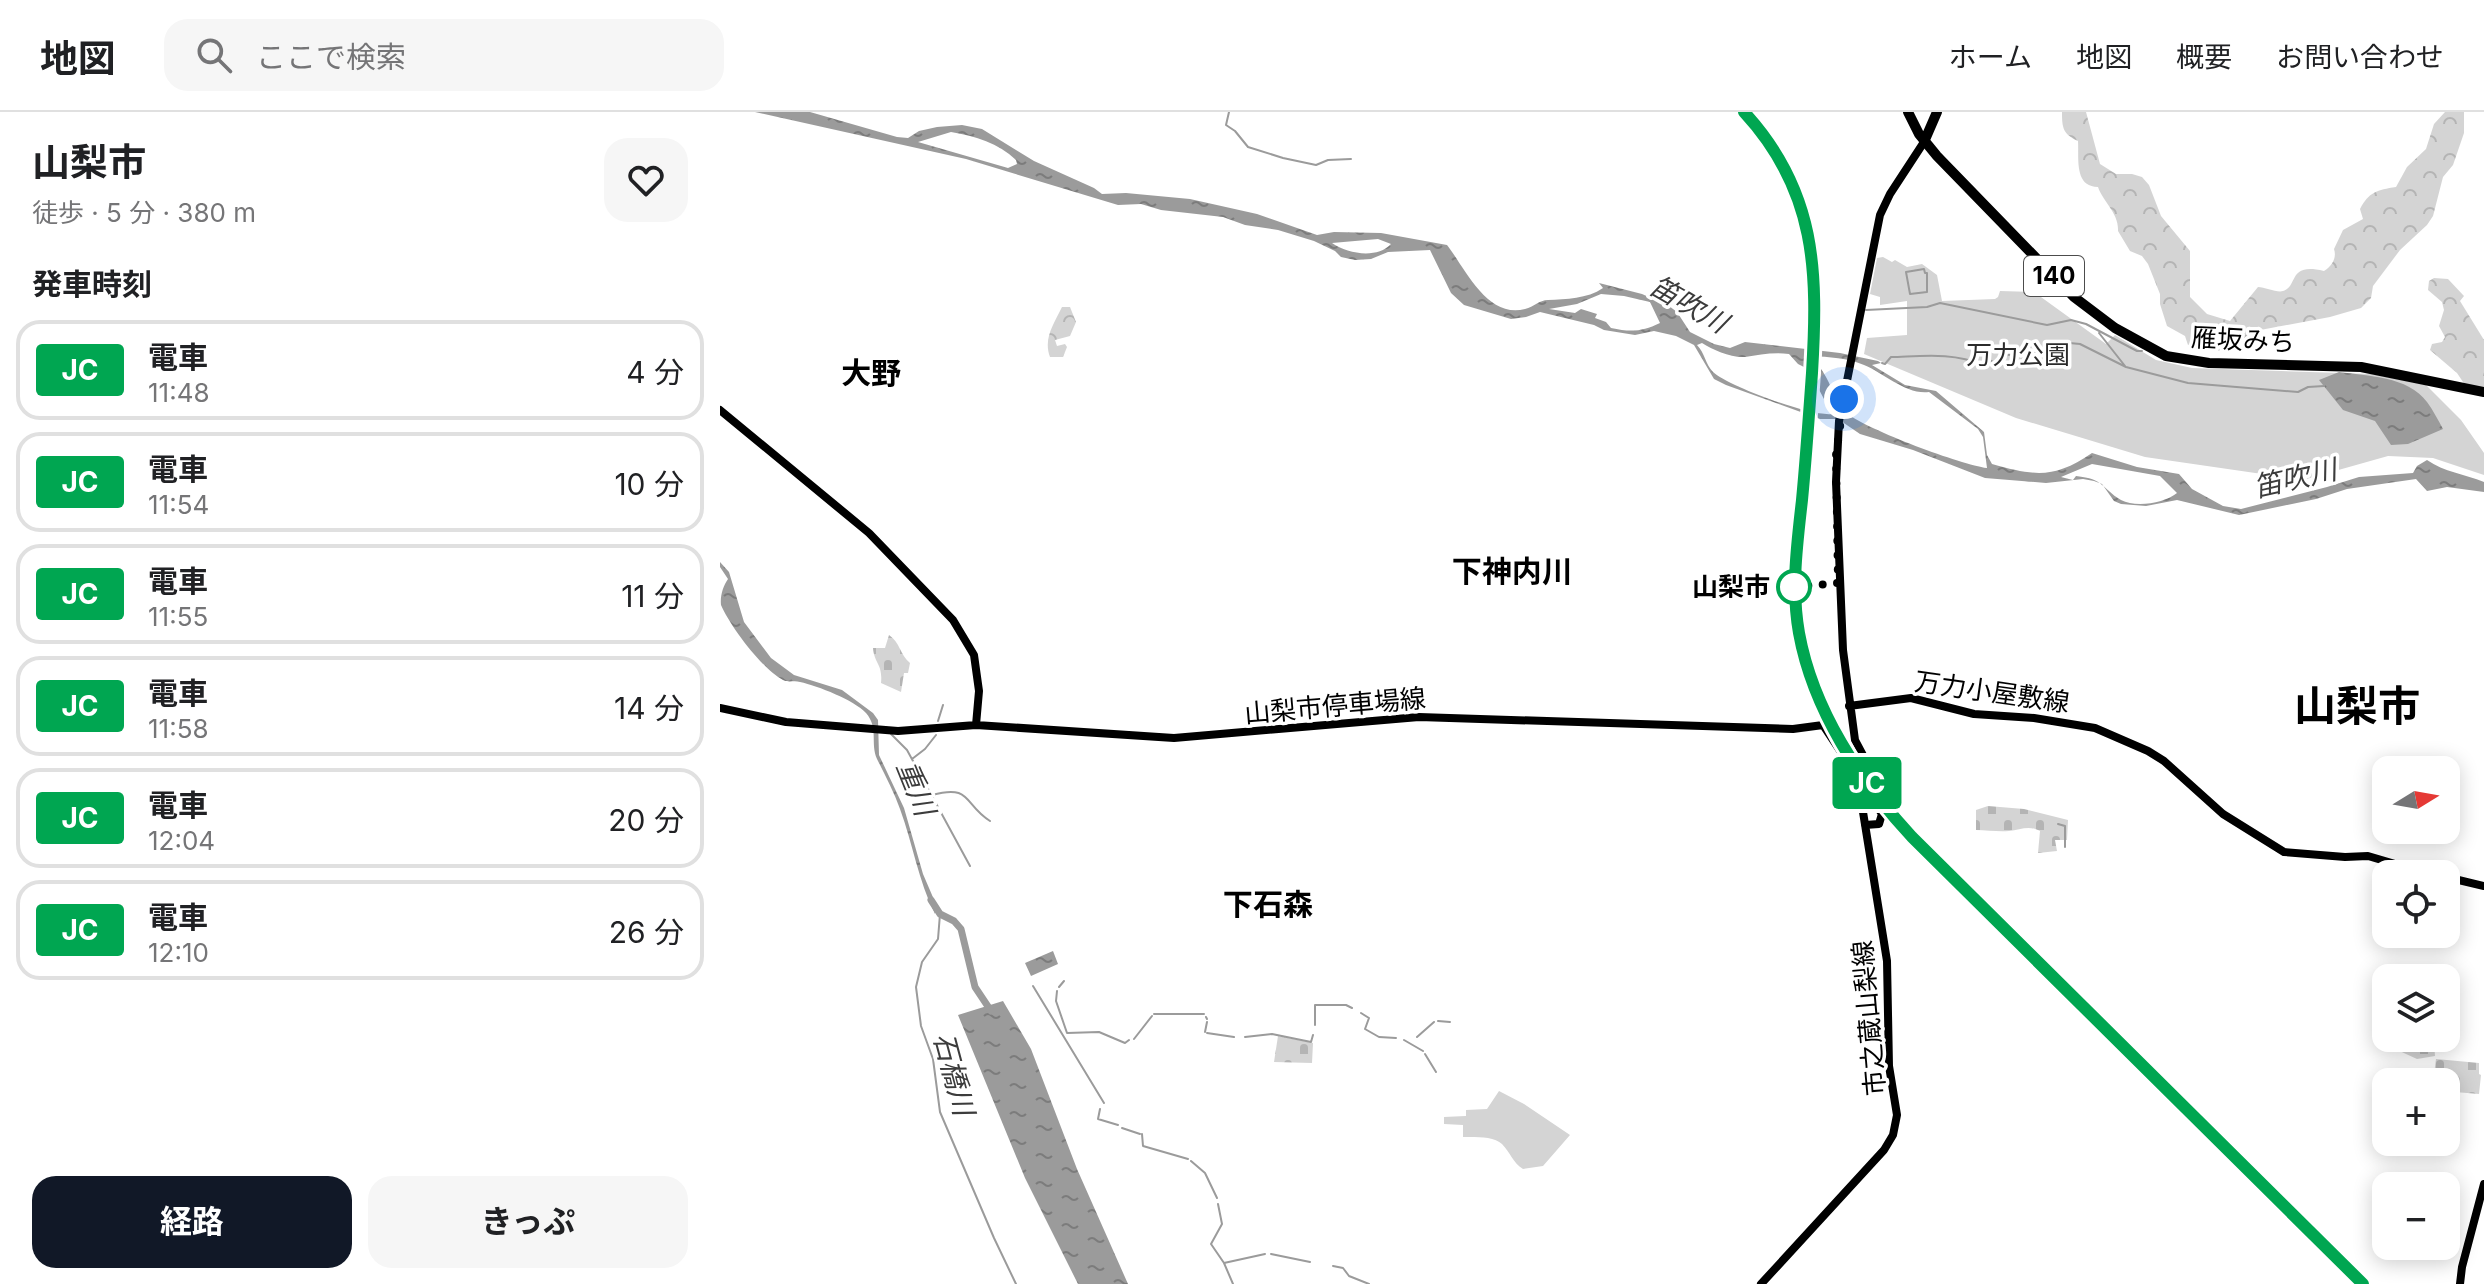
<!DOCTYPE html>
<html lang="ja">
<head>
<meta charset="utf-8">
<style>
	:root { --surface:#fff; --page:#f6f6f6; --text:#202124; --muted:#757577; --line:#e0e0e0; --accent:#111827 }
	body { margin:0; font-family:Inter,"Noto Sans JP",sans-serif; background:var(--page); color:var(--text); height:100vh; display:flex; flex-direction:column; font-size:30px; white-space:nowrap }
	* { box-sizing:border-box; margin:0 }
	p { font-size:26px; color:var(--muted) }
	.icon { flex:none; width:44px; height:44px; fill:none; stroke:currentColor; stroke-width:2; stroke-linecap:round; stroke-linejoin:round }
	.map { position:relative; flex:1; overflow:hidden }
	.panel { display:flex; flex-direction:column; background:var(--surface); width:720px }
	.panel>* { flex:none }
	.badge { padding:0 16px; border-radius:6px; font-size:28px; line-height:52px }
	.needle { width:52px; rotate:79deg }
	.tools { position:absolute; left:1652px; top:644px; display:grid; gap:16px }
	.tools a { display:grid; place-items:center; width:88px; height:88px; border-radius:16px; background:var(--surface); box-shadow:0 4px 20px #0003; font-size:40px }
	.you { position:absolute; width:40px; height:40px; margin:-20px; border:6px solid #fff; border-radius:50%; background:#1a73e8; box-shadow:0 0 0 12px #1a73e833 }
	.map>.badge { position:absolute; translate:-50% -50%; box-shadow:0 0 0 4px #fff }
	h2 { padding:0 32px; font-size:30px; line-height:72px }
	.round { display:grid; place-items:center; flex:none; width:84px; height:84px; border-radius:24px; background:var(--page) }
	.head { display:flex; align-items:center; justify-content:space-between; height:136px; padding:0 32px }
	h1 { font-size:38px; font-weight:700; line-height:60px }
	.action { display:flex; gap:16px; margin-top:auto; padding:16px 32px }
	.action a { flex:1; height:92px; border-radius:24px; background:var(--accent); color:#fff; font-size:32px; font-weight:700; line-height:92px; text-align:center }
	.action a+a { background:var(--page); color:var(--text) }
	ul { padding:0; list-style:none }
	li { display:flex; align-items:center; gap:24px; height:100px; margin:0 16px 12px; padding:0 16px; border:4px solid var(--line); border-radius:24px }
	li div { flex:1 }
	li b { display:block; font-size:30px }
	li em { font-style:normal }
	li .badge { min-width:88px; font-weight:700; text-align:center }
	header { display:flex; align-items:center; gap:48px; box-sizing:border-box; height:112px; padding:0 40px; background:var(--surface); border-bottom:2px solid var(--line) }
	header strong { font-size:38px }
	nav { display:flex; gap:44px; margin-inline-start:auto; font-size:28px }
	.search { width:560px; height:72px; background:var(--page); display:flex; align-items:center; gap:20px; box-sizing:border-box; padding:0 28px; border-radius:24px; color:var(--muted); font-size:30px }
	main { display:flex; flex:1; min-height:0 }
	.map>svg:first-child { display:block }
	.forest { fill:url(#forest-crowns) }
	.cemetery { fill:url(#cemetery-stones) }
	.park { fill:#d4d4d4 }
	.water { fill:url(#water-ripples); fill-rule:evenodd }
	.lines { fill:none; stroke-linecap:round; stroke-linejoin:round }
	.stream { stroke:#9b9b9b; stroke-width:2 }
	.river { stroke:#9b9b9b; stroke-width:7 }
	.major { stroke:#000; stroke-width:8 }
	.highway { stroke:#000; stroke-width:10 }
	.rail { stroke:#000; stroke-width:2; stroke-dasharray:12 4 2 4; stroke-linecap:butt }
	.line-casing { stroke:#fff; stroke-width:18 }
	.line { stroke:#00a651; stroke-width:12 }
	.walk { stroke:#000; stroke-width:8; stroke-dasharray:0 14.4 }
	.stop-dot { fill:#fff; stroke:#00a651; stroke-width:4 }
	.labels { text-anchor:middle; stroke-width:7; stroke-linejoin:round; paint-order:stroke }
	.shield { fill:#fff; stroke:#4c4c4c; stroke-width:2 }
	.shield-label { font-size:24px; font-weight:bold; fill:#000 }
	.street-label { font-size:26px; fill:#000; stroke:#fff }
	.park-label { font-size:26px; fill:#2b2b2b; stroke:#fff }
	.stop-label { font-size:26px; font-weight:bold; fill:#000; stroke:#fff; text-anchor:end }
	.water-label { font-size:28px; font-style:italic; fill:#3c3c3c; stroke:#fff }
	.quarter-label { font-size:30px; font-weight:bold; fill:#000; stroke:#fff }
	.town-label { font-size:42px; font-weight:bold; fill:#000; stroke:#fff }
</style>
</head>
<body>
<header>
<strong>地図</strong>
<div class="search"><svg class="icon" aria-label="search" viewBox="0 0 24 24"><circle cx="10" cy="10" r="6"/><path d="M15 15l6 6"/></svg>ここで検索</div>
<nav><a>ホーム</a><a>地図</a><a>概要</a><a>お問い合わせ</a></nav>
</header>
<main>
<section class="panel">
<div class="head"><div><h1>山梨市</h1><p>徒歩 · 5 分 · 380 m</p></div><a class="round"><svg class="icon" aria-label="heart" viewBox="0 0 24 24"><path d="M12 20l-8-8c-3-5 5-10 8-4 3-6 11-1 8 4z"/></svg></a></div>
<h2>発車時刻</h2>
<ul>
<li><span class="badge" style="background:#00a651;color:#fff">JC</span><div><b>電車</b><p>11:48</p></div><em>4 分</em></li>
<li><span class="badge" style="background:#00a651;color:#fff">JC</span><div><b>電車</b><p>11:54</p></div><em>10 分</em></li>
<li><span class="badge" style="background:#00a651;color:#fff">JC</span><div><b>電車</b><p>11:55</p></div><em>11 分</em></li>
<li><span class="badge" style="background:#00a651;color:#fff">JC</span><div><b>電車</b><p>11:58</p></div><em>14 分</em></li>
<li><span class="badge" style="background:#00a651;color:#fff">JC</span><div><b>電車</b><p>12:04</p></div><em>20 分</em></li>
<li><span class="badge" style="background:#00a651;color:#fff">JC</span><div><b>電車</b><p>12:10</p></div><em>26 分</em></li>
</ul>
<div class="action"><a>経路</a><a>きっぷ</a></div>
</section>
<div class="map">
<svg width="1764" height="1172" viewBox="0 0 1764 1172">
	<defs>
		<pattern id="forest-crowns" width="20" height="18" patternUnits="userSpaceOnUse" patternTransform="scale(2)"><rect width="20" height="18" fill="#d4d4d4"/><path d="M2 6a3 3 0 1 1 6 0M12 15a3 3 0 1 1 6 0" fill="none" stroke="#b4b4b4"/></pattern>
		<pattern id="cemetery-stones" width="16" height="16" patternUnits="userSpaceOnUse" patternTransform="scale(2)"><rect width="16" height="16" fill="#d4d4d4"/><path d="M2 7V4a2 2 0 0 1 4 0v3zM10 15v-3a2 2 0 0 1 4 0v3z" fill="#b4b4b4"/></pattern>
		<pattern id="water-ripples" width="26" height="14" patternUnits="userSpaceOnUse" patternTransform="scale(2)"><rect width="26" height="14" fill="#9b9b9b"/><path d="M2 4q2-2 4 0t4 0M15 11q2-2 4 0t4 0" fill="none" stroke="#7c7c7c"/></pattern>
	</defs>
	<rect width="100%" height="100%" fill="#fff"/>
	<!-- forest -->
	<path class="forest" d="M 1342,0 L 1366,0 L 1380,52 L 1396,62 L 1412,62 L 1422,65 L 1429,73 L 1441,104 L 1470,139 L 1470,185 L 1487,202 L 1510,209 L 1538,175 C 1545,175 1557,181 1563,179 C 1579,174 1567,150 1604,159 C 1612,154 1617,146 1614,137 L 1623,118 L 1643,107 L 1640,97 C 1649,80 1657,78 1676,75 L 1687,55 L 1706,37 L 1714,12 L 1725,0 L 1744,0 L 1744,21 L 1733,53 L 1723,65 L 1713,104 L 1707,113 L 1680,138 L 1653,174 L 1651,186 L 1641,196 L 1610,205 L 1535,219 L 1514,233 L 1498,239 L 1468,233 L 1465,224 L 1447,214 L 1440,192 L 1440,182 L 1428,152 L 1422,144 L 1410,139 L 1398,119 C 1399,101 1383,90 1378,75 C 1354,75 1359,46 1358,29 C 1343,22 1342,16 1342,0 Z
		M 1714,166 L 1728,167 L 1744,184 L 1740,189 L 1764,228 L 1764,278 L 1745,273 L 1737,261 L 1710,238 L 1712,232 L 1722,230 L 1725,225 L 1719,214 L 1724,198 L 1722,190 L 1708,178 L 1709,169 Z
		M 342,195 L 350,195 L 356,210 L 350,224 L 335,228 L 337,234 L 345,232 L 347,235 L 343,245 L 330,245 C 323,226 334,212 342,195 Z"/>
	<!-- cemetery -->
	<path class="cemetery" d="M 169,523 C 180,530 180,543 190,551 L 188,561 L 184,561 L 181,580 L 161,571 C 163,552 154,551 153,536 L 165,536 Z
		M 1268,694 L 1304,697 L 1348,708 L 1347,728 L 1335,728 L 1337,739 L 1318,741 L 1320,719 C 1309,713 1300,718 1289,719 C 1278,720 1267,718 1256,718 L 1256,698 Z
		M 558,924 L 593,931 L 592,951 L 554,950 Z
		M 1677,926 L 1704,926 L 1714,930 L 1715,944 L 1697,947 L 1673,936 Z
		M 1716,947 L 1759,951 L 1759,962 L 1761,963 L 1759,982 L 1735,980 L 1733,984 L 1726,986 L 1726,970 L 1713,970 Z"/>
	<!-- park -->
	<path class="park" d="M 1163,145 L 1172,150 L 1175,148 L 1187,155 L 1202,152 L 1217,163 L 1222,189 L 1275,187 L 1278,185 L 1280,179 L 1314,180 L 1386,232 L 1395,223 L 1436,248 L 1472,256 L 1652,262 L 1706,273 L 1741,308 L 1764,341 L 1764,363 L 1713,346 L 1668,344 L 1583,368 L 1425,345 L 1296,306 L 1144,242 L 1147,226 L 1187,223 L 1187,189 L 1160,193 L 1160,185 L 1150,182 L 1157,146 Z
		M 779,979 L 804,992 L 850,1023 L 823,1054 L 803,1057 C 793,1051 790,1040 782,1032 C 774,1024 754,1025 743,1025 L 743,1013 L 724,1012 L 724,1005 L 746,1004 L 746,998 L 767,997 Z"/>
	<!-- water -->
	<path class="water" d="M 35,0 L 90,0 L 177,25 L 188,26 L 199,19 L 217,15 L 242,13 L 262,17 L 314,49 L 374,76 L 382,82 L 406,81 L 470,87 L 537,102 L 597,123 L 614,120 L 661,121 L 727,133 C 745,156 767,207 805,197 C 814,195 819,188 828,188 C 846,187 867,187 883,176 L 879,171 L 922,182 L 949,194 L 957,200 L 970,220 L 994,232 L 1010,236 L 1025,230 L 1120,241 L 1158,249 L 1161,251 L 1152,253 L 1185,273 L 1216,279 L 1264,320 L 1267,343 L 1272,352 C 1315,364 1334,367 1372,341 L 1417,355 L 1459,362 L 1472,377 L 1503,394 L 1521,397 L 1607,375 L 1639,365 L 1693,361 L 1697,354 L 1707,348 C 1724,360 1745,362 1764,370 L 1764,380 L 1727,375 L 1707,379 L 1696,367 L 1627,377 L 1596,387 L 1519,403 L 1457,388 L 1426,394 L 1401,392 L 1394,389 L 1382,372 L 1374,369 L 1363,367 L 1326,371 L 1265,366 L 1193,338 L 1140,322 L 1118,307 L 1100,307 L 1006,273 L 994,267 L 974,233 L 956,224 L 934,219 L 915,223 L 884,218 L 874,213 L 820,200 L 806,205 L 791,207 L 744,193 L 731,181 L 710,138 L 668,140 L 651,147 L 635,148 L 621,145 L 615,139 L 594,129 L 558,118 L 525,113 L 503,105 L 441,98 L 421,92 L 398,93 L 246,47 ZM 231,20 C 256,24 278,31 296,48 L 297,52 L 288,56 L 198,30 ZM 658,127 L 671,132 C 657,147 628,142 612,131 ZM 881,182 L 904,184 L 930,190 L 940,211 C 922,220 910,220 891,216 L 886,210 L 875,206 L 877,202 L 861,197 L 855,201 L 829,197 L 857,192 ZM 982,231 C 993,238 1011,246 1025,245 C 1039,243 1053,240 1069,242 L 1078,252 L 1088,257 L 1112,302 C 1091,305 1008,274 993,260 C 985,252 985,241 977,233 ZM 1093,244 C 1107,245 1129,246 1144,253 C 1164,261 1186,283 1209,280 L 1258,317 L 1263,325 L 1267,356 C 1242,353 1148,318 1128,302 C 1115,292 1114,279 1106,265 C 1102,258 1097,251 1093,244 ZM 1372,352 L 1440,364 L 1457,381 C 1445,391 1416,396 1401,388 C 1381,376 1385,367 1356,364 L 1353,368 L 1341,365 Z
		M 1619,260 C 1647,264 1688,264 1707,290 C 1713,298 1718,308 1723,317 L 1688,332 L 1671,333 L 1655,309 L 1623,298 L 1599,268 Z
		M 0,450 L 9,460 L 24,510 L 51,546 L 74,563 L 122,578 L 153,601 L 158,608 L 159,643 L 184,696 L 203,762 L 215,790 L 215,802 C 198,768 193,732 180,697 C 174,680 165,663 157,647 C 150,631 159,616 146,601 C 134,588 98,574 80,570 C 74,568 69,571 63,568 C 42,557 10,514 1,493 C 0,484 3,474 8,467 L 0,455 Z
		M 333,839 L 338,852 L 311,864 L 305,851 Z
		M 283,889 L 311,937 L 357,1057 L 408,1172 L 358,1172 L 305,1066 L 238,903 Z"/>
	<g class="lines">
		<!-- stream -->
		<path class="stream" d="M 509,0 L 506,13 L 515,19 L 528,35 L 563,46 L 596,53 L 608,48 L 631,47
			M 1204,157 L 1205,161 L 1207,161 L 1207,180 L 1190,182 L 1186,160 Z
			M 1146,198 L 1207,195 L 1220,191 L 1327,213 L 1351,208 L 1366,212 L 1417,239 L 1422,239
			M 1379,221 L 1405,254
			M 1162,251 L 1165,252 L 1171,245 C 1204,244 1232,240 1264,253 L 1271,249 L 1280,253 L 1287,243 L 1322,240 L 1339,230 L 1360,232 L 1406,255 L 1468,271 L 1578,280 L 1588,275 L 1604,274
			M 218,609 L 223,593
			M 171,622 L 187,638 L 250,754
			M 192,647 L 205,637 L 216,623
			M 212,683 C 252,672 243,692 270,709
			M 1338,712 L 1345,714 L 1345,735
			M 220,802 L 218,827 L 202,850 L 196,875 L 201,914 L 213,947 L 220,1000 L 274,1126 L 296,1172
			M 313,874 L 384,991
			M 339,875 L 344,869
			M 337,879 L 336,889 L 347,921 L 379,920 L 405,931 L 409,928
			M 641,901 L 649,906 L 645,917 L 659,925 L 676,926
			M 434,902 L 484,902
			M 486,905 L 487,907
			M 718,909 L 730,910
			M 595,913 L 595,893 L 626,893 L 632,896
			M 485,920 L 487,910
			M 487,921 L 514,925
			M 525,925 L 552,922 L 591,930 L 593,923
			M 697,925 L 714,910
			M 414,927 L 432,904
			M 684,928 L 703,939
			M 705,942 L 716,960
			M 380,997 L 378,1007 L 398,1013
			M 402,1016 L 420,1022
			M 422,1022 L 423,1034 L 468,1047
			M 471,1049 L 485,1061 L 497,1086
			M 498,1092 L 502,1112 L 491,1132 L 504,1151 L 545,1142
			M 551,1142 L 590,1150
			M 504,1151 L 513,1172
			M 613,1154 L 623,1156 L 629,1164 L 649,1172"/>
		<!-- river -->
		<path class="river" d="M 211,788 L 220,802 L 234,809 L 241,817 L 255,875 L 271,899"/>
		<!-- major -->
		<path class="major" d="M 0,298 L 149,421 L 233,508 L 254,543 L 259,579 L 256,613
			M 1129,594 L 1191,586 L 1254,602 L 1314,606 L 1375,616 L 1428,639 L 1444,649 L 1503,702 L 1564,740 L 1625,745 L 1648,744 L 1709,762
			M 0,596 L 66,610 L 178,619 L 256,613 L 454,626 L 699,605 L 1073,617 L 1103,613 L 1162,702 L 1159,712 L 1145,713
			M 1726,765 L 1764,774
			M 1041,1172 L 1164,1038 L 1173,1023 L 1177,1003 L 1169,954 L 1167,849 L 1143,700 L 1154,664 L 1135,628 L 1123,538 L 1116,370 L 1119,309 L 1160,103 L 1170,82 L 1204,30
			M 1740,1172 L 1742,1155 L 1764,1072"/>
		<!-- highway -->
		<path class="highway" d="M 1188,0 L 1199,22 L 1217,44 L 1354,185 L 1395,216 L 1446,244 L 1489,251 L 1641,255 L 1764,280
			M 1204,30 L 1217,0"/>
		<!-- rail -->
		<path class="rail" d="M 1024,0 C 1099,82 1098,163 1091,267 C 1089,307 1086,348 1082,388 C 1077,433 1071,476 1079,521 C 1093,598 1140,669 1192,725 L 1643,1172"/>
	</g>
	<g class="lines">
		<defs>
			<path id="line" d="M 1024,0 C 1097,79 1098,160 1092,261 C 1089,303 1086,346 1082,388 C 1077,433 1071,476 1079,521 C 1093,598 1140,669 1192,725 L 1643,1172"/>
		</defs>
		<!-- line casing -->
		<use href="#line" class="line-casing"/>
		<!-- line -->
		<use href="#line" class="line"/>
		<!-- walk -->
		<path class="walk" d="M 1074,475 L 1118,471 L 1116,343 L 1124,287"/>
	</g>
	<!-- markers -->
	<circle class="stop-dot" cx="1074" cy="475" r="16"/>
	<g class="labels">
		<!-- shield labels -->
		<rect class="shield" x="1304" y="144" width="60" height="40" rx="6"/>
		<g class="shield-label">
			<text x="1334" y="172">140</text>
		</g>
		<!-- street labels -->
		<g class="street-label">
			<text transform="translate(1523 228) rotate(3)" y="9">雁坂みち</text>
			<text transform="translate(1272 580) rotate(8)" y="9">万力小屋敷線</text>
			<text transform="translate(615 594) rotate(-5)" y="9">山梨市停車場線</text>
			<text transform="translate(1149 906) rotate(-95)" y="9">市之蔵山梨線</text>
		</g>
		<!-- park labels -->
		<g class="park-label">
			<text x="1298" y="252">万力公園</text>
		</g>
		<!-- stop labels -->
		<g class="stop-label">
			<text x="1050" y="484">山梨市</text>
		</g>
		<!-- water labels -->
		<g class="water-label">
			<text transform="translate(969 192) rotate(30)" y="10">笛吹川</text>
			<text transform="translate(1575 366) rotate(-13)" y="10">笛吹川</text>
			<text transform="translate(196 676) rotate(68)" y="10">重川</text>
			<text transform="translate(234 962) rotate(75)" y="10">石橋川</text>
		</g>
		<!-- quarter labels -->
		<g class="quarter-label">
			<text x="151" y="272">大野</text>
			<text x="792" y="470">下神内川</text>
			<text x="548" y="803">下石森</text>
		</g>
		<!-- town labels -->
		<g class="town-label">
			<text x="1637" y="609">山梨市</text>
		</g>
	</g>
</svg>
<div class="tools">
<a><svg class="needle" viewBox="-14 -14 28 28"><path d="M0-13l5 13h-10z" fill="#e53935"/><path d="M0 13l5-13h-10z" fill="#757577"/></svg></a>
<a><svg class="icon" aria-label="locate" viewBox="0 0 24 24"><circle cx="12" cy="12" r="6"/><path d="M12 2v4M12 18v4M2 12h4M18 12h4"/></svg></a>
<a><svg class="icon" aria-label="layers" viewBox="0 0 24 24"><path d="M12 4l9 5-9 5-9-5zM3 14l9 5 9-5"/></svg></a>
<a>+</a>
<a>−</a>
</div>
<div class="you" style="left:1124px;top:287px"></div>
<b class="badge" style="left:1147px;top:671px;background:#00a651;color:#fff">JC</b>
</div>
</main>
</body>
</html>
